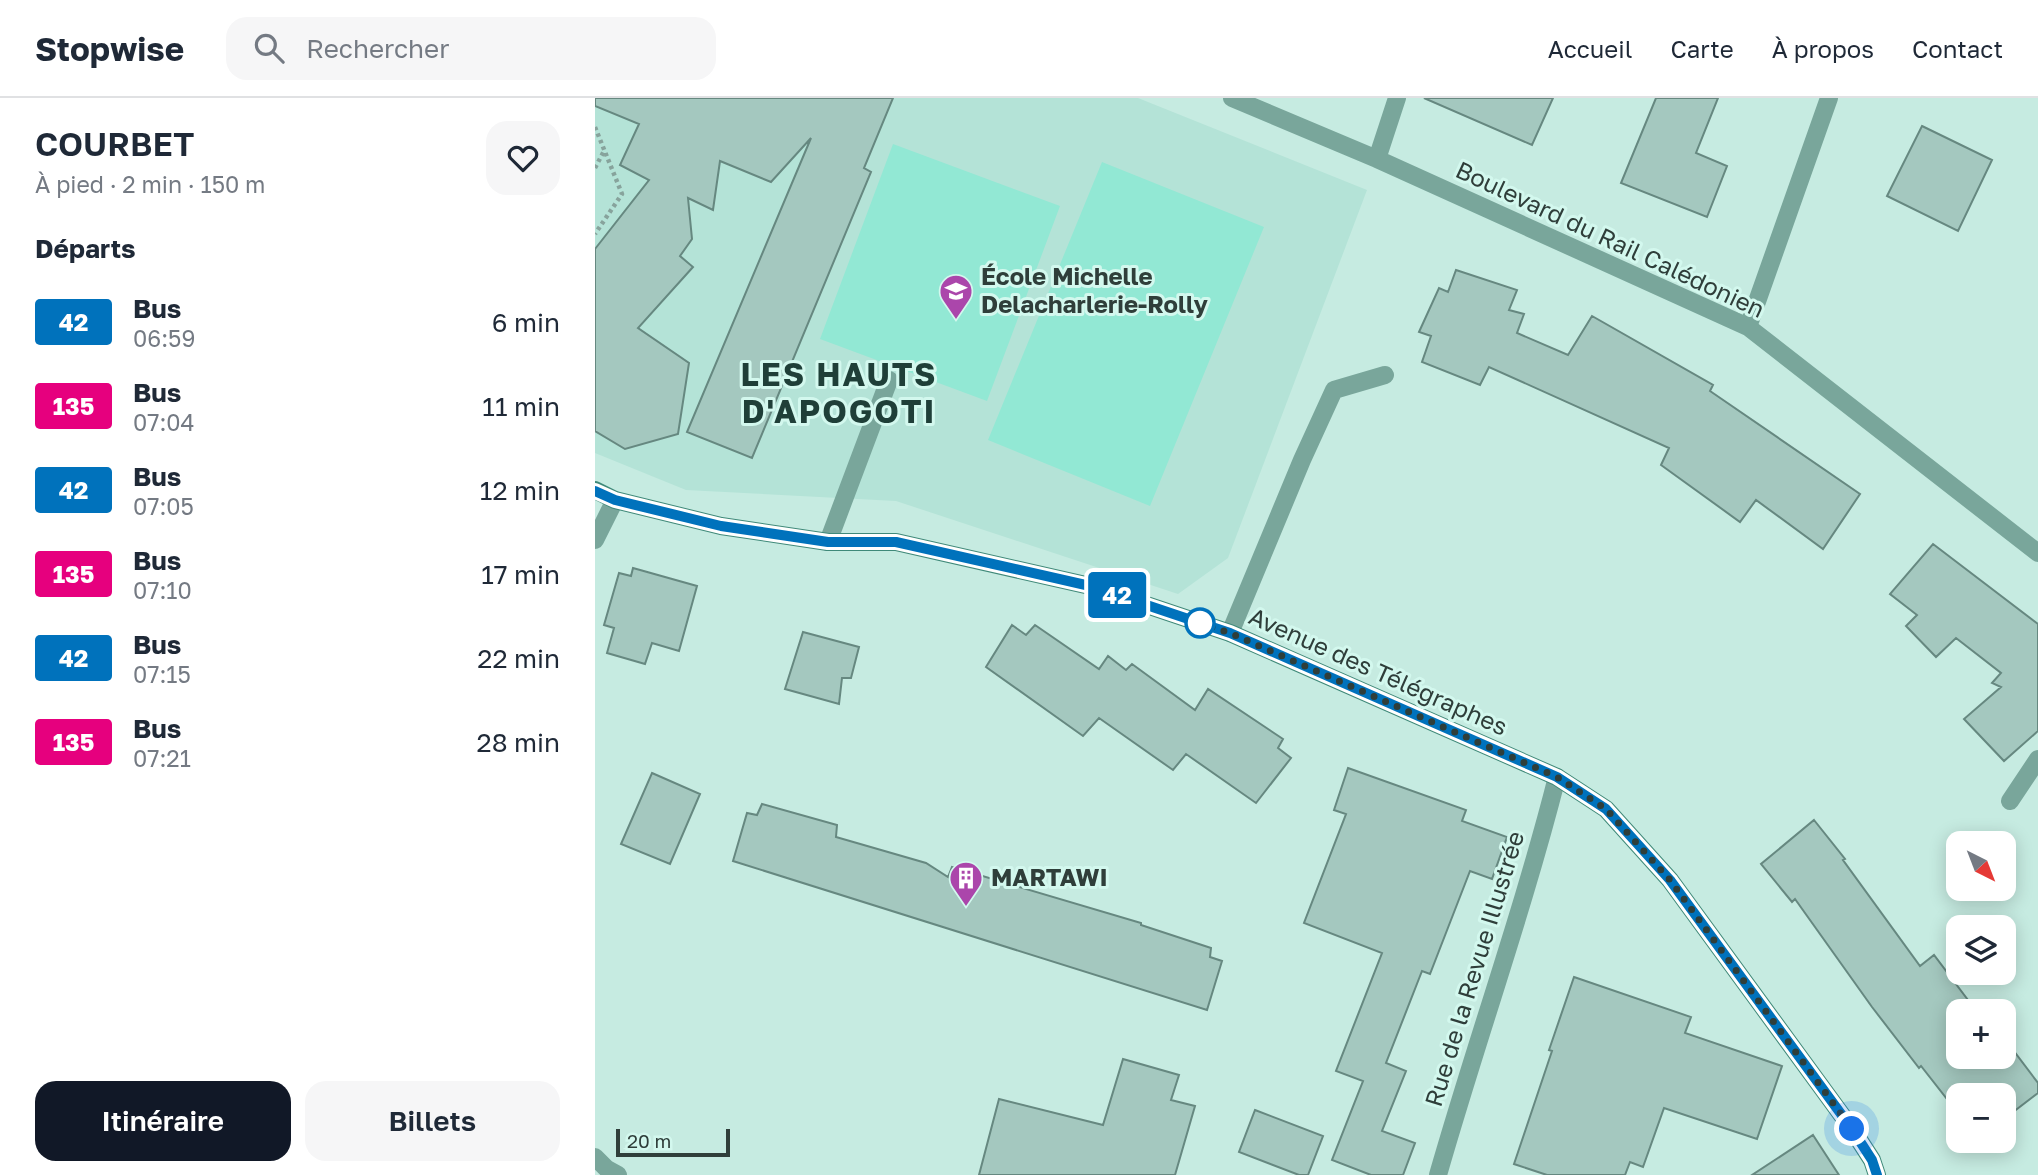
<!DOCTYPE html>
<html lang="fr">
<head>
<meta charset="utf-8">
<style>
	:root { --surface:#fff; --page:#f6f6f7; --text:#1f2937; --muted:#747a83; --line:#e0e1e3; --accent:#111827 }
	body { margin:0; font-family:"Golos Text",sans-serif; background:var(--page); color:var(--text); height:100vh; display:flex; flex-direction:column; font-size:26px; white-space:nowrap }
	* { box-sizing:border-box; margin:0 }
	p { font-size:23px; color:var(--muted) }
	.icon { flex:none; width:38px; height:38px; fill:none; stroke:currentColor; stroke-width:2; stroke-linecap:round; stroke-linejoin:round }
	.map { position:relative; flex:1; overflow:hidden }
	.panel { display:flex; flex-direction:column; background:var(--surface); width:595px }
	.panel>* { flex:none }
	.badge { padding:0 14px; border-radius:5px; font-size:24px; line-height:46px }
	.needle { width:46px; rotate:138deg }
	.fabs { position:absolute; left:1351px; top:733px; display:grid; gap:14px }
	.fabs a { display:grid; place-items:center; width:70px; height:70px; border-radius:14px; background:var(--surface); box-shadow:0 4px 18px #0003; font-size:35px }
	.scale { position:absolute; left:21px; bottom:18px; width:114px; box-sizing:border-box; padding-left:7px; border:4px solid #2f3e3a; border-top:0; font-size:19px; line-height:24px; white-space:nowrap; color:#2f3e3a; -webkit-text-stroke:5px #d3f8ee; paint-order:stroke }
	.you { position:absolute; width:35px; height:35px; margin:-18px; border:5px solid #fff; border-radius:50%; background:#1a73e8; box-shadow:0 0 0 10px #1a73e833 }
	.map>.badge { position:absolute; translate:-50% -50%; box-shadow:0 0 0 4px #fff }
	h2 { padding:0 35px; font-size:26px; line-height:63px }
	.round { display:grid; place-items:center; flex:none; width:74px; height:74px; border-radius:21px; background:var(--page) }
	.headline { display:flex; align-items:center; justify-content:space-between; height:119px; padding:0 35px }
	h1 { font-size:33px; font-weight:600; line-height:52px }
	.primary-button { display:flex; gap:14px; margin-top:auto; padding:14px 35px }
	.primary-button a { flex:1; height:80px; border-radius:21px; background:var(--accent); color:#fff; font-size:28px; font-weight:600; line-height:80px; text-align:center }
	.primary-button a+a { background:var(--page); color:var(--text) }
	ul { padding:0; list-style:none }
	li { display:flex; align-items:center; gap:21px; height:84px; padding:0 35px }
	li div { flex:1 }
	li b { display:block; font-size:26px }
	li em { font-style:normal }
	li .badge { min-width:77px; font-weight:700; text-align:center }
	header { display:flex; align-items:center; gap:42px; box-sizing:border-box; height:98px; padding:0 35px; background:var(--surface); border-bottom:2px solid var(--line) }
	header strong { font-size:33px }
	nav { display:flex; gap:38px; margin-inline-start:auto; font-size:24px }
	.search { width:490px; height:63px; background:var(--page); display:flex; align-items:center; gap:18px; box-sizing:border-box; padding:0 24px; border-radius:21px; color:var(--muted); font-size:26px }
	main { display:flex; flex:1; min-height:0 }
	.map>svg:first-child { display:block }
	.built { fill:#b4e3d7 }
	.green { fill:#92e8d4 }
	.building { fill:#a4c8bf; stroke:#668880; stroke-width:2 }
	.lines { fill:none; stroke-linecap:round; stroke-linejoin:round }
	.path { stroke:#87a39c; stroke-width:4.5; stroke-dasharray:3.5 3.5; stroke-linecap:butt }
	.lane { stroke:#79a69b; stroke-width:18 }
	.street { stroke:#79a69b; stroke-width:18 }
	.secondary { stroke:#3f8979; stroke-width:18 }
	.line-casing { stroke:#fff; stroke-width:16 }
	.line { stroke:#0072bc; stroke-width:10 }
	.walk { stroke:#2f3e3a; stroke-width:7; stroke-dasharray:0 12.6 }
	.stop-dot { fill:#fff; stroke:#0072bc; stroke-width:3.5 }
	.labels { text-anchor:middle; stroke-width:6; stroke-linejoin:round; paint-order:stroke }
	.street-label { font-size:24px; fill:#2f3e3a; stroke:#d3f8ee }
	.poi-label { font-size:24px; font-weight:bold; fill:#2f3e3a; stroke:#d3f8ee; text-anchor:start }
	.district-label { font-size:32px; font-weight:bold; letter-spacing:2px; fill:#1f3f38; stroke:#d3f8ee }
</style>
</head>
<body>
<header>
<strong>Stopwise</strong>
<div class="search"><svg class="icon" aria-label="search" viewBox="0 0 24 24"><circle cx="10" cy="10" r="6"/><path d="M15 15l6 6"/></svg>Rechercher</div>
<nav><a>Accueil</a><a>Carte</a><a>À propos</a><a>Contact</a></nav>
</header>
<main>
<section class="panel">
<div class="headline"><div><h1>COURBET</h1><p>À pied · 2 min · 150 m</p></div><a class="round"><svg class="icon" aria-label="heart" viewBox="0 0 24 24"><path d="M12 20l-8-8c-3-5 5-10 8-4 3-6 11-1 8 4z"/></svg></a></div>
<h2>Départs</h2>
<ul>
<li><span class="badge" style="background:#0072bc;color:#fff">42</span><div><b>Bus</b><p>06:59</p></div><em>6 min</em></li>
<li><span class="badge" style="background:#e6007e;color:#fff">135</span><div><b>Bus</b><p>07:04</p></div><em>11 min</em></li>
<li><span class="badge" style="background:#0072bc;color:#fff">42</span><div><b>Bus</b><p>07:05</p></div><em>12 min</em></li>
<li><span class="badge" style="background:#e6007e;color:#fff">135</span><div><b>Bus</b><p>07:10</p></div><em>17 min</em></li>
<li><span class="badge" style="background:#0072bc;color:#fff">42</span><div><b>Bus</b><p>07:15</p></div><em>22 min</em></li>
<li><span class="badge" style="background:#e6007e;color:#fff">135</span><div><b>Bus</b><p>07:21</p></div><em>28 min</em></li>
</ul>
<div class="primary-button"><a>Itinéraire</a><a>Billets</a></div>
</section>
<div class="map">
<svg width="1443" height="1077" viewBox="0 0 1443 1077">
	<rect width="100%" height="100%" fill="#c6ebe1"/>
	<!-- built -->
	<path class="built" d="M 0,0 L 543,0 L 772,92 L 633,460 L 583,496 L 301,403 L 91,392 L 0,355 Z"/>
	<!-- green -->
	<path class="green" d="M 298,46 L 465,108 L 392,303 L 225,241 Z
		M 507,64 L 669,129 L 555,408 L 393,342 Z"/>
	<!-- building -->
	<path class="building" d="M 0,0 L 298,0 L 269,70 L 276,74 L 157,360 L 92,334 L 216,40 L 176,84 L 125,63 L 118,112 L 93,100 L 97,141 L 85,158 L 98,169 L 43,230 L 94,265 L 83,336 L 30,351 L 0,333 L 0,151 L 54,82 L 25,67 L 44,26 L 0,8 Z
		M 829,0 L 958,0 L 937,47 Z
		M 1061,0 L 1123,0 L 1101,55 L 1132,68 L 1112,119 L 1026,85 Z
		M 1327,28 L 1397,62 L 1363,133 L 1292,98 Z
		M 861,172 L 922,192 L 914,212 L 929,216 L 922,235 L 973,257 L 997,218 L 1118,287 L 1115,293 L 1265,396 L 1228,451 L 1161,402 L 1145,424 L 1066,367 L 1074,350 L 894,269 L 885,287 L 827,264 L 836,238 L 824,234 L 844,190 L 853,194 Z
		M 1338,446 L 1443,526 L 1443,633 L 1409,663 L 1369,621 L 1406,589 L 1397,585 L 1406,575 L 1361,540 L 1341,559 L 1311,528 L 1322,517 L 1295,496 Z
		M 38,470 L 102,488 L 84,553 L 57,545 L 50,566 L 12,555 L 19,530 L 9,527 L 24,475 L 36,478 Z
		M 417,527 L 431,537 L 440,527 L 504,571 L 513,558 L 531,572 L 537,566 L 600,612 L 613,591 L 688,641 L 683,650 L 696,660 L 661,705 L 591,656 L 578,672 L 504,620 L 488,638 L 391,569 Z
		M 208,534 L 264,549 L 256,580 L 247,580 L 244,606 L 190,591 Z
		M 753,670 L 871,712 L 867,723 L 912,739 L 897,781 L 875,773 L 835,876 L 827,873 L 791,965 L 811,973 L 787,1033 L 820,1045 L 808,1077 L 776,1077 L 737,1062 L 768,983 L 741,973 L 787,855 L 709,825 L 751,716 L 739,712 Z
		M 57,675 L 105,696 L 75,766 L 26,746 Z
		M 167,706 L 242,727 L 241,739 L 331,765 L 353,779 L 357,769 L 546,825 L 546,827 L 616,850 L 615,859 L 627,863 L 612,912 L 138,763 L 152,715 L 162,717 Z
		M 1219,722 L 1250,761 L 1248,762 L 1325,868 L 1339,857 L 1382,914 L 1363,914 L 1363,959 L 1409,959 L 1409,940 L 1443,985 L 1443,995 L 1409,1021 L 1409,998 L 1363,998 L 1363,1015 L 1326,968 L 1324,970 L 1277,909 L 1200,801 L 1197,804 L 1166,766 Z
		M 979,879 L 1096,919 L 1090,935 L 1187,968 L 1162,1041 L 1069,1010 L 1048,1069 L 1035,1064 L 1030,1077 L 952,1077 L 919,1066 L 957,953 L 954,952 Z
		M 528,961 L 584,977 L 576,1002 L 600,1008 L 580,1077 L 384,1077 L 404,1001 L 508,1027 Z
		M 660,1012 L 728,1038 L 713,1077 L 704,1077 L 644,1054 Z
		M 1218,1037 L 1244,1077 L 1157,1077 Z"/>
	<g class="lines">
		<!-- path -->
		<path class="path" d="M 0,29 L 27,96 L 0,136
			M 0,70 L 9,53"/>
		<!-- lane -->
		<path class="lane" d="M 233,444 L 294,282
			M 635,535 L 707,362 L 739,292 L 790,277
			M 1415,703 L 1443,661"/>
		<!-- street -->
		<path class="street" d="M 637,0 L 782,61 L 1153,229 L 1443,455
			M 782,61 L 802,0
			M 1153,229 L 1234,0
			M 0,442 L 20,402
			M 0,1059 L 12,1071 L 23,1077
			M 843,1077 C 881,944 928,813 962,679"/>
		<!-- secondary -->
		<path class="secondary" d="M 0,392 L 20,402 L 126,428 L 233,444 L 301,444 L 495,488 L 635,535 L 962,679 L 1011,711 L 1075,782 L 1257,1031 L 1277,1062 L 1282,1077"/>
	</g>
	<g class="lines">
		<defs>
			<path id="line" d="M 0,393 L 20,402 L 126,428 L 233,444 L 301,444 L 495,488 L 635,535 L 962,679 L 1011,711 L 1075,782 L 1257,1031 L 1277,1062 L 1282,1077"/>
		</defs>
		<!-- line casing -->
		<use href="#line" class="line-casing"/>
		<!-- line -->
		<use href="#line" class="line"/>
		<!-- walk -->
		<path class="walk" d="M 605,525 L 635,535 L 962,679 L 1011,711 L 1075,782 L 1257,1031"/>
	</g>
	<!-- icons -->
	<defs>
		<symbol id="school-pin" viewBox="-11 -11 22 30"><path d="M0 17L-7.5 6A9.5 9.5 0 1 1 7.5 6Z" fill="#ab46ab" stroke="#d3f8ee"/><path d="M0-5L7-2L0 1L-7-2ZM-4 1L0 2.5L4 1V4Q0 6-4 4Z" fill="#fff"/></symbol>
		<symbol id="building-pin" viewBox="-11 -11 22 30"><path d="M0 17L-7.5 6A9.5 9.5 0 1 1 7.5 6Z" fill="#ab46ab" stroke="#d3f8ee"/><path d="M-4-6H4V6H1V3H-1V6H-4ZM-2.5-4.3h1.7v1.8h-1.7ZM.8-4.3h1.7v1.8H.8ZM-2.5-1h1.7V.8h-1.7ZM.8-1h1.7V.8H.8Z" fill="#fff"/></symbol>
	</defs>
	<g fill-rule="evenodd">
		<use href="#school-pin" x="342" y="174" width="38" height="52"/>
		<use href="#building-pin" x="352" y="761" width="38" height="52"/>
	</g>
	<!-- markers -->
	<circle class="stop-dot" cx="605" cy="525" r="14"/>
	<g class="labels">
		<!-- street labels -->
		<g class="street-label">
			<text transform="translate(1015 142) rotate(25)" y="8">Boulevard du Rail Calédonien</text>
			<text transform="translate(783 574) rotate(24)" y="8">Avenue des Télégraphes</text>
			<text transform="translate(880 871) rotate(-73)" y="8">Rue de la Revue Illustrée</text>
		</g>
		<!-- poi labels -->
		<g class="poi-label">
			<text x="386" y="187">École Michelle<tspan x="386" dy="28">Delacharlerie-Rolly</tspan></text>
			<text x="396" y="788">MARTAWI</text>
		</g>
		<!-- district labels -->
		<g class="district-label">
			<text x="244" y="288">LES HAUTS<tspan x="244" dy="37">D'APOGOTI</tspan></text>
		</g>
	</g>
</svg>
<div class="fabs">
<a><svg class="needle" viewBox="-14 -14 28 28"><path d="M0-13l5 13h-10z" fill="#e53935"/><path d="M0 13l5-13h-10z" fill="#747a83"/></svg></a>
<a><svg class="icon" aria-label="layers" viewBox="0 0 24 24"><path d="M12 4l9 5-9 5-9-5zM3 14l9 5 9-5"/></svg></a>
<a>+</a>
<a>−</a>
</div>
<div class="scale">20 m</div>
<div class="you" style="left:1257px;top:1031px"></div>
<b class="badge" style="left:522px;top:497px;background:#0072bc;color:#fff">42</b>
</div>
</main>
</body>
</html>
